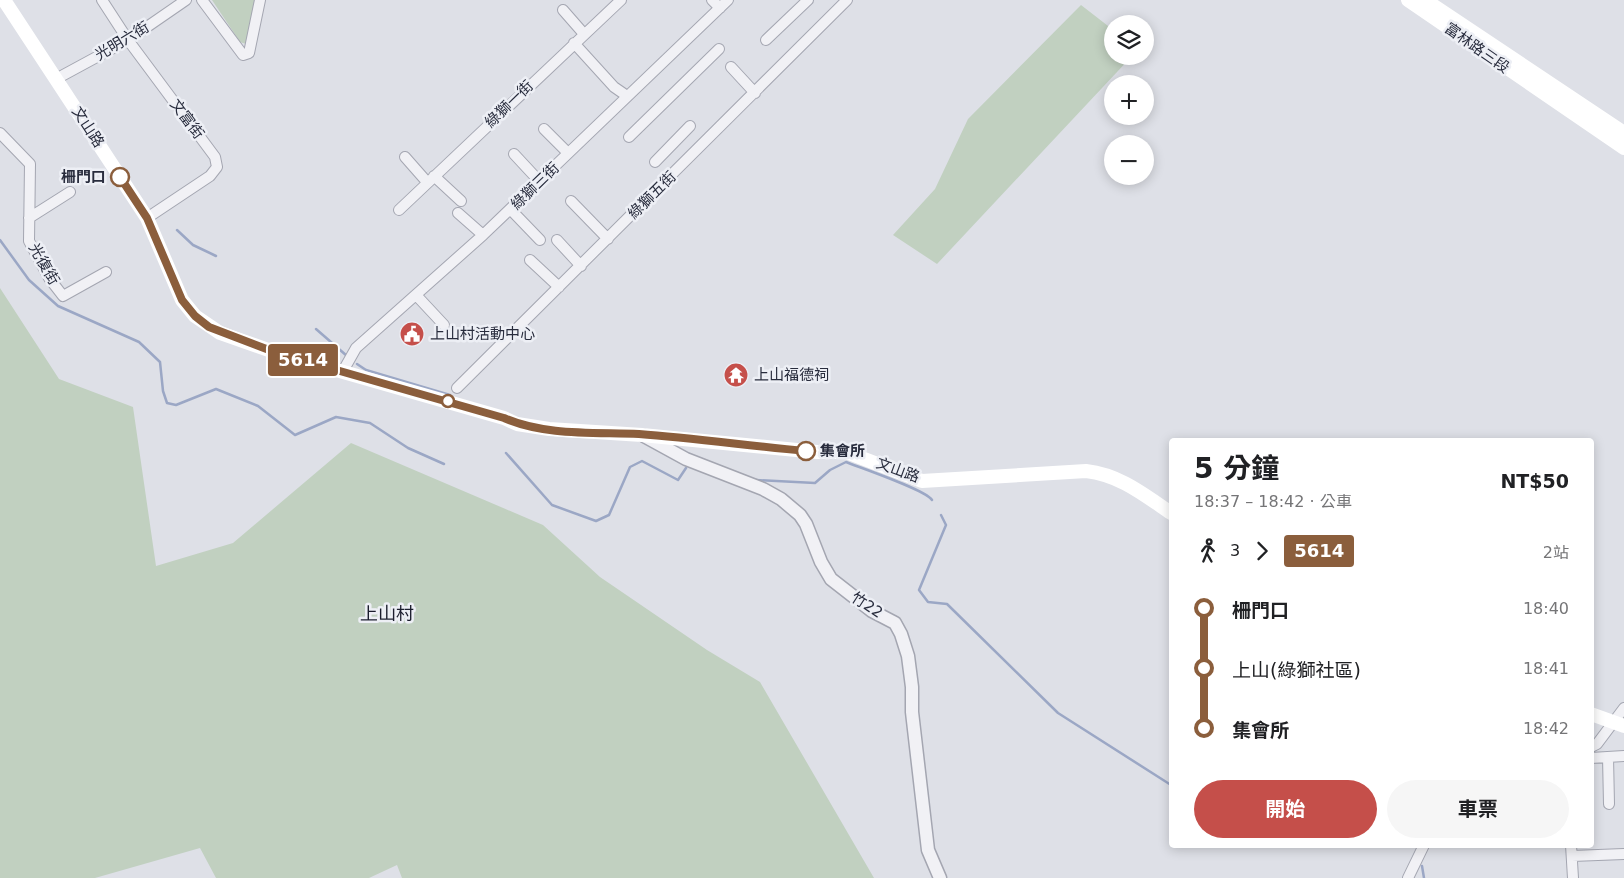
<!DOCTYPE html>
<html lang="zh-TW">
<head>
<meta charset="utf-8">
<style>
	:root { --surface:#fff; --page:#f6f6f6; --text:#202124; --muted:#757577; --accent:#c54f4a }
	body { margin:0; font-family:"DejaVu Sans","Noto Sans TC",sans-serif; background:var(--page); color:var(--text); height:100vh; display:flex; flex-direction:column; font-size:19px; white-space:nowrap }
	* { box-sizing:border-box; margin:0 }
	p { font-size:16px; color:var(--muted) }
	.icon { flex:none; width:28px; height:28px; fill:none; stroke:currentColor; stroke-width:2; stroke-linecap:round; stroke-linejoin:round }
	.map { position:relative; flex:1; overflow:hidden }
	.side { position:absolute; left:1169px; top:438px; width:425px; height:410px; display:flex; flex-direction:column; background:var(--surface); border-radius:5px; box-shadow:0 2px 12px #0003 }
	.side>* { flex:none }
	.badge { padding:0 10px; border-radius:4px; font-size:18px; line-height:32px }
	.fabs { position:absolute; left:1104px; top:15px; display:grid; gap:10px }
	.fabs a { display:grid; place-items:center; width:50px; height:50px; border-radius:50%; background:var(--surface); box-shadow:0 2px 12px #0003; font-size:25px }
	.map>.badge { position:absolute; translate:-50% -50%; box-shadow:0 0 0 2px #fff }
	.legs { display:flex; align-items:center; gap:8px; height:55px; padding:0 25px; font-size:16px }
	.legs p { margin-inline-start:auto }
	.overview { display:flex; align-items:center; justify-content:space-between; height:85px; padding:0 25px }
	h1 { font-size:28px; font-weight:700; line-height:38px }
	.cta { display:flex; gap:10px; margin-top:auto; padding:10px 25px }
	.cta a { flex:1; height:58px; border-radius:30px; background:var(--accent); color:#fff; font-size:20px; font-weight:700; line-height:58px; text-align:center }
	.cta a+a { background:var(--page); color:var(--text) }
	ul { padding:0 25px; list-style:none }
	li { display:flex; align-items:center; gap:18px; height:60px; font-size:19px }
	li i { display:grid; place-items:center; width:8px; height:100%; margin:0 6px; background:currentColor }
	li i::after { content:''; width:12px; height:12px; margin:-6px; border:4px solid; border-radius:50%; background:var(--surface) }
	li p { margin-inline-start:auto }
	li:first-child i { background:linear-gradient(#0000 50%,currentColor 0) }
	li:last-child i { background:linear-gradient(currentColor 50%,#0000 0) }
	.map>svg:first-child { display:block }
	.green { fill:#c1d0c0 }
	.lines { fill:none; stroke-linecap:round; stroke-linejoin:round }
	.stream { stroke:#9ba7c5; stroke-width:2.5 }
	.minor-casing { stroke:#a4a6b1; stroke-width:12 }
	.tertiary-casing { stroke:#a4a6b1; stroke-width:15 }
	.minor { stroke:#f1f1f5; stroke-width:10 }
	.tertiary { stroke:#f1f1f5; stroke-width:12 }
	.secondary { stroke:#fff; stroke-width:14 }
	.line-1-casing { stroke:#fff; stroke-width:11 }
	.line-1 { stroke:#8b5e3c; stroke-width:8 }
	.stop-1-dot { fill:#fff; stroke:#8b5e3c; stroke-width:2.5 }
	.labels { text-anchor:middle; stroke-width:5; stroke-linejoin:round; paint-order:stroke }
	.street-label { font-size:15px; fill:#282c3d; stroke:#edeff5 }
	.stop-label { font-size:15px; font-weight:bold; fill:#282c3d; stroke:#edeff5; text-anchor:end }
	.poi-label { font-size:15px; fill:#282c3d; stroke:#edeff5; text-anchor:start }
	.quarter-label { font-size:18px; fill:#1b1d2d; stroke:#edeff5 }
</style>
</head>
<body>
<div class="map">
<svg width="1624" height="878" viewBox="0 0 1624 878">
	<rect width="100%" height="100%" fill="#dee0e7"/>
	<!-- green -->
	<path class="green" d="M 212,0 L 256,0 L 246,44 L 240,42 Z
		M 1081,5 L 1112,29 L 1112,56 L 1132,56 L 937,264 L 893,235 L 935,189 L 968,119 Z
		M 0,288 L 59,379 L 133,407 L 156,566 L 233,543 L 351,443 L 543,525 L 600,577 L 707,650 L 760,682 L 874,878 L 402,878 L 397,865 L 369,878 L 216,878 L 200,848 L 95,878 L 0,878 Z"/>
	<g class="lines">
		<!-- stream -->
		<path class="stream" d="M 177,230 L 193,245 L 216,256
			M 0,240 L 29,280 L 58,306 L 139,342 L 160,362 L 163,391 L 167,403 L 176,405 L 216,389 L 258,406 L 295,435 L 336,417 L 370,423 L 408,448 L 444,464
			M 316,329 L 347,356
			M 357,364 L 366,370 L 450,395
			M 506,453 L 552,505 L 596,521 L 609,515 L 630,467 L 642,461 L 678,480 L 686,468
			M 756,480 L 815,483 L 830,470 L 846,462 C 861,468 926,490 932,500
			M 941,515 L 946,525 L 919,590 L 928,602 L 947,604 L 1058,713 L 1171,785
			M 1422,866 L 1424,878"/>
		<defs>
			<path id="minor" d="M 102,0 L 128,40 L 215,157 L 217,167 L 210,176 L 147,218
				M 202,0 L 243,55 L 249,53 L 260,0
				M 712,0 L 720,8
				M 563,10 L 584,34
				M 766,40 L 808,0
				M 574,43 L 614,87 L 627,96
				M 731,67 L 755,93
				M 56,79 L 128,40 L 186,0
				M 544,129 L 568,153
				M 0,133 L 30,164 L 29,241 L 49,278 L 63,296 L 106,272
				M 629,137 L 719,49
				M 514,154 L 540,182
				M 405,157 L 427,182
				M 655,162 L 690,126
				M 434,176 L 461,201
				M 571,201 L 608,239
				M 399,210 L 621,0
				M 511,210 L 540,240
				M 458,213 L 483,235
				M 29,218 L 70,192
				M 557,240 L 581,266
				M 530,260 L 559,287
				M 416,295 L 444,325
				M 343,371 L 356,348 L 483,235 L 728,0
				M 457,388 L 847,0
				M 1591,747 L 1597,744 L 1624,708
				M 1608,757 L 1609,804
				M 1591,758 L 1624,756
				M 1571,845 L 1573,878
				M 1572,856 L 1624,854
				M 1408,878 L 1424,845"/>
			<path id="tertiary" d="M 644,436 L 686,459 L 763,489 L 781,499 L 800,515 L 806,524 L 821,562 L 831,579 L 872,611 L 895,623 L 901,634 L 908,656 L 912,687 L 912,712 L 928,850 L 940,878"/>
		</defs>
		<!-- minor casing -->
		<use href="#minor" class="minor-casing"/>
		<!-- tertiary casing -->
		<use href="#tertiary" class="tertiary-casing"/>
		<!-- minor -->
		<use href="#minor" class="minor"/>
		<!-- tertiary -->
		<use href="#tertiary" class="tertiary"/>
		<!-- secondary -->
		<path class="secondary" d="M 4,0 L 147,218 L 182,300 L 195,316 L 220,333 L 277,353 L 504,418 L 517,424 L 549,429 L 642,435 L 817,452 L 846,452 L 922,481 L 1086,471 C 1120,475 1143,494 1171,513
			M 1408,0 L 1624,148
			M 1425,0 L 1624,133
			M 1591,714 L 1624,726"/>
	</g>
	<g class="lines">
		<defs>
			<path id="line-1" d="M 120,177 L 147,218 L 182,300 L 195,316 L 209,327 L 277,353 L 504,418 C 545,436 595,432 639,434 C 695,438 750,446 806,451"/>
		</defs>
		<!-- line-1 casing -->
		<use href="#line-1" class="line-1-casing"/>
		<!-- line-1 -->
		<use href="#line-1" class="line-1"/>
	</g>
	<!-- icons -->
	<defs>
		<symbol id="civic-disc" viewBox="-11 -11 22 22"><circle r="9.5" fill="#c54f4a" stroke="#edeff5"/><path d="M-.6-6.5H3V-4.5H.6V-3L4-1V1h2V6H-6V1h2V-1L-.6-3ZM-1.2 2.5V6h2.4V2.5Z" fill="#fff"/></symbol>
		<symbol id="temple-disc" viewBox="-11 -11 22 22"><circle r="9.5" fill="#c54f4a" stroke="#edeff5"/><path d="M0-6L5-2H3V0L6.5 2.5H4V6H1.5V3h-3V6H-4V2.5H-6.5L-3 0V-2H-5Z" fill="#fff"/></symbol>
	</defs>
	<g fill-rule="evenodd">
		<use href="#civic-disc" x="398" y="320" width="28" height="28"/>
		<use href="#temple-disc" x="722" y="361" width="28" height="28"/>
	</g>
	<!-- markers -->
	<g class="stop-1-dot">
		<circle cx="120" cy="177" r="9"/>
		<circle cx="448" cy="401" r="6"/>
		<circle cx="806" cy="451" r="9"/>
	</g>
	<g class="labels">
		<!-- street labels -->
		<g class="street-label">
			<text transform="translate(122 41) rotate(-31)" y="5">光明六街</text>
			<text transform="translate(1477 48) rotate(35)" y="5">富林路三段</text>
			<text transform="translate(509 104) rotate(-44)" y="5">綠獅一街</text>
			<text transform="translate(187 119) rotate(53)" y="5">文富街</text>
			<text transform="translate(88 127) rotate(57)" y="5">文山路</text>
			<text transform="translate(535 186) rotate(-44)" y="5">綠獅三街</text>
			<text transform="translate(652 195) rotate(-45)" y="5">綠獅五街</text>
			<text transform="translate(44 264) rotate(60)" y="5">光復街</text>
			<text transform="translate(898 470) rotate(20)" y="5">文山路</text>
			<text transform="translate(867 605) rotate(33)" y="5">竹22</text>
		</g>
		<!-- stop labels -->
		<g class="stop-label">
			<text x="106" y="182">柵門口</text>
			<text x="820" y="456" text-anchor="start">集會所</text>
		</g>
		<!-- poi labels -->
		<g class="poi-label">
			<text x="430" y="339">上山村活動中心</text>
			<text x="754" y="380">上山福德祠</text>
		</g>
		<!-- quarter labels -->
		<g class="quarter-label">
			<text x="387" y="620">上山村</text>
		</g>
	</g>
</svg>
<div class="fabs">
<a><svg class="icon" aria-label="layers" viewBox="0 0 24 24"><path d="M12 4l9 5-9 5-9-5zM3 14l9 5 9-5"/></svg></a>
<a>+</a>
<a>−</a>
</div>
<b class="badge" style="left:303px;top:360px;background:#8b5e3c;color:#fff">5614</b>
<section class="side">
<div class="overview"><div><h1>5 分鐘</h1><p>18:37 – 18:42 · 公車</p></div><b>NT$50</b></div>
<div class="legs"><svg class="icon" aria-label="walk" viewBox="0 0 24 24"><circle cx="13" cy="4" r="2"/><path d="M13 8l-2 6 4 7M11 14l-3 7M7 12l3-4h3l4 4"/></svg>3<svg class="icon" aria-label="forward" viewBox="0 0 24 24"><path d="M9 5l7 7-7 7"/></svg><b class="badge" style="background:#8b5e3c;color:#fff">5614</b><p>2站</p></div>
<ul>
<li><i style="color:#8b5e3c"></i><b>柵門口</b><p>18:40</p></li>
<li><i style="color:#8b5e3c"></i><span>上山(綠獅社區)</span><p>18:41</p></li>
<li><i style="color:#8b5e3c"></i><b>集會所</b><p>18:42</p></li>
</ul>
<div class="cta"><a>開始</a><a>車票</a></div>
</section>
</div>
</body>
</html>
